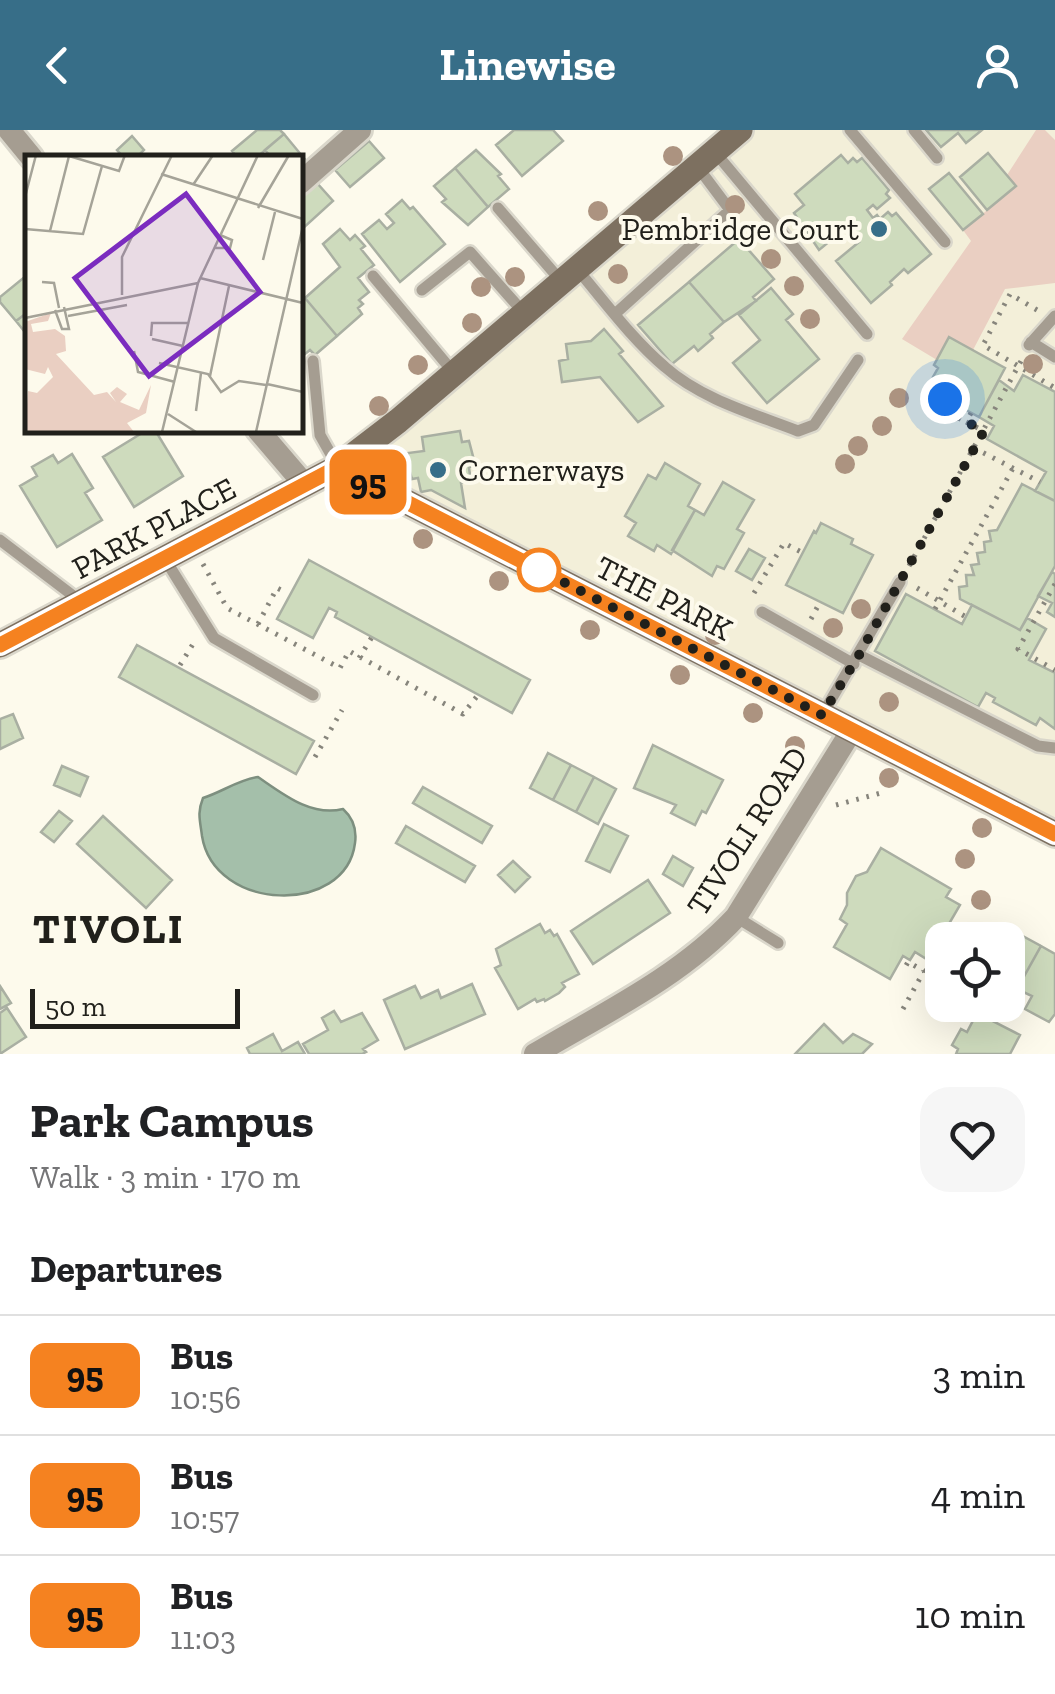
<!DOCTYPE html>
<html lang="en">
<head>
<meta charset="utf-8">
<style>
	:root { --surface:#fff; --page:#f6f6f6; --text:#202124; --muted:#757577; --line:#e0e0e0; --accent:#376e88 }
	body { margin:0; font-family:"Zilla Slab",serif; background:var(--page); color:var(--text); height:100vh; display:flex; flex-direction:column; font-size:38px; white-space:nowrap }
	* { box-sizing:border-box; margin:0 }
	p { font-size:32px; color:var(--muted) }
	.icon { flex:none; width:55px; height:55px; fill:none; stroke:currentColor; stroke-width:2; stroke-linecap:round; stroke-linejoin:round }
	.map { position:relative; height:924px; overflow:hidden }
	.panel { display:flex; flex-direction:column; background:var(--surface); flex:1 }
	.panel>* { flex:none }
	.badge { padding:0 20px; border-radius:15px; font-size:35px; line-height:65px }
	.buttons { position:absolute; left:925px; top:792px; display:grid; gap:20px }
	.buttons a { display:grid; place-items:center; width:100px; height:100px; border-radius:20px; background:var(--surface); box-shadow:0 10px 40px #0002; font-size:50px }
	.scale { position:absolute; left:30px; bottom:25px; width:210px; box-sizing:border-box; padding-left:10px; border:5px solid #21201b; border-top:0; font-size:28px; line-height:35px; white-space:nowrap; color:#21201b; -webkit-text-stroke:8px #fdfaec; paint-order:stroke }
	.you { position:absolute; width:50px; height:50px; margin:-25px; border:8px solid #fff; border-radius:50%; background:#1a73e8; box-shadow:0 0 0 15px #1a73e833 }
	.map>.badge { position:absolute; translate:-50% -50%; box-shadow:0 0 0 5px #fff }
	h2 { padding:0 30px; font-size:38px; line-height:90px }
	.round { display:grid; place-items:center; flex:none; width:105px; height:105px; border-radius:30px; background:var(--page) }
	.head { display:flex; align-items:center; justify-content:space-between; height:170px; padding:0 30px }
	h1 { font-size:48px; font-weight:700; line-height:75px }
	ul { padding:0; list-style:none }
	li { display:flex; align-items:center; gap:30px; height:120px; padding:0 30px; border-top:2px solid var(--line) }
	li div { flex:1 }
	li b { display:block; font-size:38px }
	li em { font-style:normal }
	li .badge { min-width:110px; font-weight:700; text-align:center }
	header { display:flex; justify-content:space-between; align-items:center; height:130px; padding:0 30px; background:var(--accent); color:#fff; font-size:45px; font-weight:700 }
	.map>svg:first-child { display:block }
	.built { fill:#f3efd9 }
	.green { fill:#eacfc2 }
	.water { fill:#a4bfaa; stroke:#7d8f7f; stroke-width:2.5 }
	.building { fill:#cedbbd; stroke:#a9afa2; stroke-width:2.5 }
	.lines { fill:none; stroke-linecap:round; stroke-linejoin:round }
	.lane-casing { stroke:#dad7cb; stroke-width:16 }
	.street-casing { stroke:#dad7cb; stroke-width:28 }
	.secondary-casing { stroke:#dad7cb; stroke-width:30 }
	.path { stroke:#87857c; stroke-width:5; stroke-dasharray:2.5 8; stroke-linecap:butt }
	.lane { stroke:#a59d91; stroke-width:11 }
	.street { stroke:#a59d91; stroke-width:22 }
	.secondary { stroke:#7d7060; stroke-width:25 }
	.tree { fill:#ac9380 }
	.line-casing { stroke:#fff; stroke-width:22 }
	.line { stroke:#f58220; stroke-width:15 }
	.walk { stroke:#21201b; stroke-width:10; stroke-dasharray:0 18 }
	.poi-dot { fill:#376e88; stroke:#fdfaec; stroke-width:4 }
	.stop-dot { fill:#fff; stroke:#f58220; stroke-width:5 }
	.labels { text-anchor:middle; stroke-width:8; stroke-linejoin:round; paint-order:stroke }
	.poi-label { font-size:32px; fill:#21201b; stroke:#fdfaec; text-anchor:end }
	.street-label { font-size:32px; fill:#21201b; stroke:#fdfaec }
	.district-label { font-size:42px; font-weight:bold; letter-spacing:2.5px; fill:#21201b; stroke:#fdfaec }
	.inset-road { fill:none; stroke:#a5a398; stroke-width:2.5 }
	.view { fill:#7b2cbf; fill-opacity:0.15; stroke:#7b2cbf; stroke-width:5 }
	.inset-edge { fill:none; stroke:#21201b; stroke-width:5 }
</style>
</head>
<body>
<header><svg class="icon" aria-label="back" viewBox="0 0 24 24"><path d="M15 5l-7 7 7 7"/></svg>Linewise<svg class="icon" aria-label="person" viewBox="0 0 24 24"><circle cx="12" cy="8" r="4"/><path d="M4 21q1-7 8-7t8 7"/></svg></header>
<div class="map">
<svg width="1055" height="924" viewBox="0 0 1055 924">
	<rect width="100%" height="100%" fill="#fdfaec"/>
	<!-- built -->
	<path class="built" d="M 740,0 L 1055,0 L 1055,704 L 338,337 Z"/>
	<!-- green -->
	<path class="green" d="M 1036,0 L 1045,0 L 1055,10 L 1055,153 L 1005,159 L 973,220 L 950,207 L 937,230 L 902,209 L 971,111 L 963,100 L 1014,58 L 1007,45 Z"/>
	<!-- water -->
	<path class="water" d="M 258,647 C 283,664 311,687 343,679 C 353,688 357,699 355,713 C 346,786 214,782 202,706 C 200,690 197,683 203,668 C 222,662 238,650 258,647 Z"/>
	<!-- building -->
	<path class="building" d="M 257,0 L 280,0 L 284,4 L 256,28 L 238,28 L 232,21 Z
		M 514,0 L 553,0 L 563,11 L 522,46 L 496,15 Z
		M 926,0 L 982,0 L 966,13 L 958,3 L 941,17 Z
		M 284,4 L 312,38 L 300,48 L 300,28 L 272,28 L 265,20 Z
		M 132,6 L 144,20 L 136,28 L 124,28 L 117,20 Z
		M 369,11 L 384,28 L 350,57 L 335,40 Z
		M 476,20 L 501,44 L 498,46 L 509,59 L 488,77 L 455,38 Z
		M 988,23 L 1016,56 L 987,80 L 960,47 Z
		M 841,25 L 848,33 L 853,28 L 857,32 L 862,28 L 889,60 L 886,64 L 890,68 L 877,79 L 873,75 L 867,80 L 873,88 L 877,85 L 880,89 L 888,82 L 892,86 L 896,83 L 931,124 L 908,143 L 904,139 L 890,152 L 892,155 L 871,173 L 836,131 L 859,112 L 847,97 L 819,120 L 794,83 L 804,75 L 795,64 Z
		M 455,38 L 488,77 L 468,95 L 442,72 L 446,69 L 434,56 Z
		M 949,43 L 983,84 L 963,100 L 929,59 Z
		M 317,53 L 333,71 L 300,101 L 300,68 Z
		M 402,70 L 410,79 L 413,77 L 445,114 L 400,152 L 362,104 L 379,90 L 387,99 L 394,93 L 386,84 Z
		M 340,99 L 350,110 L 355,105 L 365,116 L 361,119 L 374,135 L 358,148 L 369,162 L 359,170 L 363,174 L 358,178 L 362,184 L 337,206 L 305,168 L 340,137 L 323,114 Z
		M 739,109 L 774,149 L 753,167 L 756,171 L 724,192 L 689,152 Z
		M 27,145 L 28,182 L 16,191 L 0,172 L 0,167 Z
		M 689,152 L 724,192 L 710,204 L 713,208 L 698,221 L 694,216 L 672,234 L 638,195 Z
		M 771,158 L 793,184 L 786,190 L 819,229 L 767,273 L 733,233 L 760,210 L 739,185 Z
		M 305,168 L 337,206 L 315,225 L 310,220 L 300,228 L 300,171 Z
		M 28,182 L 28,206 L 16,191 Z
		M 604,199 L 623,221 L 619,224 L 663,276 L 638,292 L 600,247 L 562,252 L 559,231 L 568,229 L 566,214 L 591,211 Z
		M 949,207 L 1005,238 L 979,287 L 935,263 L 941,251 L 933,247 L 938,238 L 934,235 Z
		M 1023,245 L 1055,262 L 1055,371 L 1035,361 L 1046,342 L 987,309 L 994,296 L 979,287 L 999,250 L 1014,261 Z
		M 147,300 L 155,300 L 183,346 L 134,377 L 103,327 Z
		M 460,301 L 462,312 L 469,311 L 475,334 L 469,338 L 471,351 L 461,353 L 465,378 L 431,360 L 421,362 L 418,348 L 412,349 L 407,332 L 408,323 L 424,321 L 422,307 Z
		M 72,324 L 93,358 L 85,363 L 102,390 L 57,417 L 20,356 L 37,346 L 32,337 L 53,325 L 58,333 Z
		M 665,333 L 700,354 L 688,376 L 695,380 L 671,424 L 657,415 L 654,421 L 628,406 L 636,393 L 625,386 L 648,345 L 656,349 Z
		M 723,352 L 754,370 L 737,399 L 744,403 L 724,439 L 717,436 L 712,446 L 672,420 L 695,380 L 704,385 Z
		M 1022,354 L 1055,371 L 1055,436 L 1020,500 L 960,469 L 959,457 L 967,456 L 966,445 L 974,445 L 971,435 L 979,434 L 977,423 L 985,422 L 984,412 L 991,411 L 989,401 L 997,400 Z
		M 821,393 L 853,409 L 851,414 L 873,425 L 843,483 L 786,455 L 814,401 L 816,403 Z
		M 749,419 L 765,428 L 752,450 L 736,441 Z
		M 309,430 L 530,550 L 512,583 L 335,487 L 337,482 L 329,478 L 313,508 L 277,489 Z
		M 1052,442 L 1055,444 L 1055,487 L 1047,482 L 1052,473 L 1038,466 Z
		M 906,464 L 962,494 L 972,475 L 1020,500 L 1027,488 L 1046,499 L 1029,530 L 1055,543 L 1055,599 L 1040,588 L 1036,595 L 993,572 L 995,568 L 986,563 L 978,577 L 875,521 Z
		M 137,515 L 314,611 L 296,644 L 119,547 Z
		M 13,584 L 23,608 L 0,619 L 0,589 Z
		M 653,615 L 723,650 L 706,683 L 702,681 L 695,695 L 671,683 L 676,675 L 634,658 Z
		M 548,623 L 571,635 L 553,670 L 530,658 Z
		M 571,635 L 594,647 L 576,682 L 553,670 Z
		M 62,636 L 88,647 L 80,666 L 54,655 Z
		M 594,647 L 616,659 L 598,694 L 576,682 Z
		M 423,657 L 492,696 L 482,713 L 413,673 Z
		M 59,681 L 72,691 L 54,712 L 41,702 Z
		M 103,686 L 172,750 L 146,778 L 77,714 Z
		M 604,694 L 628,706 L 610,742 L 586,731 Z
		M 406,696 L 475,736 L 465,752 L 396,713 Z
		M 881,718 L 951,759 L 946,767 L 960,775 L 928,830 L 915,822 L 910,830 L 903,826 L 890,849 L 834,817 L 847,794 L 840,789 L 847,775 L 847,763 L 856,746 L 867,742 Z
		M 673,726 L 693,738 L 683,756 L 663,744 Z
		M 513,731 L 530,747 L 515,762 L 498,745 Z
		M 648,750 L 670,783 L 593,834 L 571,801 Z
		M 540,794 L 545,803 L 550,800 L 554,806 L 557,804 L 579,844 L 562,853 L 565,857 L 559,863 L 545,871 L 544,869 L 537,872 L 535,869 L 518,879 L 495,838 L 501,835 L 496,819 Z
		M 1006,797 L 1041,816 L 1017,859 L 1008,854 L 1008,810 L 998,810 Z
		M 1041,816 L 1055,824 L 1055,884 L 1049,892 L 1025,879 L 1032,866 L 1017,859 Z
		M 472,854 L 485,884 L 405,919 L 384,870 L 415,856 L 421,868 L 438,860 L 441,868 Z
		M 0,856 L 11,873 L 0,879 Z
		M 7,878 L 26,907 L 0,924 L 0,883 Z
		M 334,881 L 341,892 L 362,883 L 378,910 L 363,919 L 366,922 L 362,924 L 309,924 L 303,914 L 328,900 L 322,888 Z
		M 977,883 L 1020,905 L 1010,924 L 956,924 L 958,919 L 952,915 L 961,899 L 967,902 Z
		M 824,894 L 843,913 L 853,904 L 872,914 L 862,924 L 795,924 Z
		M 273,904 L 282,921 L 298,912 L 305,924 L 250,924 L 247,918 Z"/>
	<g class="lines">
		<defs>
			<path id="lane" d="M 850,0 L 945,112
				M 914,0 L 937,28
				M 714,21 L 867,204
				M 498,78 L 561,151
				M 577,139 C 605,172 632,209 665,237 C 701,269 754,284 798,301 L 814,295 L 858,230
				M 373,146 L 454,243
				M 422,160 L 470,122 L 524,183
				M 615,184 L 730,80 L 697,36
				M 1031,212 L 1055,227
				M 1029,215 L 1055,186
				M 313,231 L 320,305 L 338,337
				M 0,410 L 80,471
				M 165,429 L 214,508 L 313,565
				M 762,482 L 854,534
				M 859,525 L 1038,616 L 1055,618
				M 822,585 L 900,452
				M 736,787 L 778,813"/>
			<path id="street" d="M 9,0 L 32,28
				M 300,53 L 360,0
				M 258,300 L 305,355
				M 535,924 C 604,883 680,847 736,787 L 852,600"/>
			<path id="secondary" d="M 338,337 L 1055,704
				M 0,515 L 338,337 L 398,291 L 740,0"/>
		</defs>
		<!-- lane casing -->
		<use href="#lane" class="lane-casing"/>
		<!-- street casing -->
		<use href="#street" class="street-casing"/>
		<!-- secondary casing -->
		<use href="#secondary" class="secondary-casing"/>
		<!-- path -->
		<path class="path" d="M 1037,180 L 1010,164 L 983,215 L 1055,258
			M 945,269 L 940,278 L 966,292
			M 971,283 L 966,292 L 984,301
			M 974,318 L 1040,352
			M 203,434 L 227,478 L 340,538 L 349,521 L 463,584 L 478,565
			M 909,436 L 1021,231
			M 1055,454 L 1018,519 L 1055,540
			M 917,458 L 966,487
			M 754,463 L 784,413 L 803,423
			M 935,479 L 1013,338
			M 811,489 L 820,472
			M 258,494 L 277,458 L 287,463
			M 359,528 L 372,507
			M 180,535 L 193,514
			M 315,627 L 342,580
			M 836,675 L 881,663
			M 903,879 L 924,841 L 908,832 L 903,841"/>
		<!-- lane -->
		<use href="#lane" class="lane"/>
		<!-- street -->
		<use href="#street" class="street"/>
		<!-- secondary -->
		<use href="#secondary" class="secondary"/>
	</g>
	<!-- trees -->
	<g class="tree">
		<circle cx="673" cy="26" r="10"/>
		<circle cx="735" cy="75" r="10"/>
		<circle cx="598" cy="81" r="10"/>
		<circle cx="771" cy="129" r="10"/>
		<circle cx="618" cy="144" r="10"/>
		<circle cx="515" cy="147" r="10"/>
		<circle cx="794" cy="156" r="10"/>
		<circle cx="481" cy="157" r="10"/>
		<circle cx="810" cy="189" r="10"/>
		<circle cx="472" cy="193" r="10"/>
		<circle cx="1033" cy="234" r="10"/>
		<circle cx="418" cy="235" r="10"/>
		<circle cx="899" cy="268" r="10"/>
		<circle cx="379" cy="276" r="10"/>
		<circle cx="882" cy="296" r="10"/>
		<circle cx="858" cy="316" r="10"/>
		<circle cx="845" cy="334" r="10"/>
		<circle cx="423" cy="409" r="10"/>
		<circle cx="499" cy="451" r="10"/>
		<circle cx="861" cy="479" r="10"/>
		<circle cx="833" cy="498" r="10"/>
		<circle cx="590" cy="500" r="10"/>
		<circle cx="715" cy="505" r="10"/>
		<circle cx="680" cy="545" r="10"/>
		<circle cx="889" cy="572" r="10"/>
		<circle cx="753" cy="583" r="10"/>
		<circle cx="795" cy="616" r="10"/>
		<circle cx="889" cy="648" r="10"/>
		<circle cx="982" cy="698" r="10"/>
		<circle cx="965" cy="729" r="10"/>
		<circle cx="981" cy="770" r="10"/>
	</g>
	<g class="lines">
		<defs>
			<path id="line" d="M 0,515 L 338,337 L 1055,704"/>
		</defs>
		<!-- line casing -->
		<use href="#line" class="line-casing"/>
		<!-- line -->
		<use href="#line" class="line"/>
		<!-- walk -->
		<path class="walk" d="M 539,440 L 536,438 L 822,585 L 859,525 L 984,301 L 940,278 L 945,269"/>
	</g>
	<!-- markers -->
	<g class="poi-dot">
		<circle cx="879" cy="99" r="10"/>
		<circle cx="438" cy="340" r="10"/>
	</g>
	<circle class="stop-dot" cx="539" cy="440" r="20"/>
	<g class="labels">
		<!-- poi labels -->
		<g class="poi-label">
			<text x="859" y="110">Pembridge Court</text>
			<text x="458" y="351" text-anchor="start">Cornerways</text>
		</g>
		<!-- street labels -->
		<g class="street-label">
			<text transform="translate(154 398) rotate(-28)" y="11">PARK PLACE</text>
			<text transform="translate(664 468) rotate(27)" y="11">THE PARK</text>
			<text transform="translate(747 701) rotate(-57)" y="11">TIVOLI ROAD</text>
		</g>
		<!-- district labels -->
		<g class="district-label">
			<text x="109" y="813">TIVOLI</text>
		</g>
	</g>
	<!-- overview -->
	<g transform="translate(25 25)">
		<rect width="278" height="278" fill="#fdfaec"/>
		<path d="M 26,158 L 23,166 L 6,169 L 8,177 L 30,174 L 40,181 L 41,196 L 31,199 L 69,240 L 82,237 L 91,247 L 85,238 L 92,232 L 102,239 L 95,247 L 114,255 L 126,230 L 121,258 L 102,268 L 109,277 L 0,277 L 3,236 L 12,238 L 28,222 L 23,212 L 20,219 L 0,214 L 0,167 Z" fill="#eacfc2"/>
		<path class="inset-road" d="M 44,1 L 94,16 L 100,0M 136,19 L 278,64M 168,30 L 188,0M 0,42 L 11,0M 233,53 L 264,0M 0,74 L 58,79 L 77,11M 25,76 L 44,1M 189,93 L 205,93 L 207,85 L 195,80M 238,105 L 250,57M 175,123 L 278,148M 17,127 L 29,128 L 34,153M 97,140 L 97,102 L 147,0M 30,155 L 37,174 L 44,174 L 39,152M 43,161 L 102,150M 0,163 L 173,128M 126,181 L 127,168 L 163,168M 127,184 L 158,191M 109,196 L 113,217 L 150,227M 134,208 L 183,219 L 196,237 L 214,226 L 241,230M 185,221 L 204,131M 242,229 L 278,237M 171,256 L 176,218M 143,259 L 171,277M 137,277 L 173,128 L 233,0M 231,277 L 278,71"/>
		<path class="view" d="M 161,39 L 235,137 L 124,221 L 50,123 Z"/>
		<rect width="278" height="278" class="inset-edge"/>
	</g>
</svg>
<div class="buttons">
<a><svg class="icon" aria-label="locate" viewBox="0 0 24 24"><circle cx="12" cy="12" r="6"/><path d="M12 2v4M12 18v4M2 12h4M18 12h4"/></svg></a>
</div>
<div class="scale">50 m</div>
<div class="you" style="left:945px;top:269px"></div>
<b class="badge" style="left:368px;top:352px;background:#f58220;color:#111">95</b>
</div>
<section class="panel">
<div class="head"><div><h1>Park Campus</h1><p>Walk · 3 min · 170 m</p></div><a class="round"><svg class="icon" aria-label="heart" viewBox="0 0 24 24"><path d="M12 20l-8-8c-3-5 5-10 8-4 3-6 11-1 8 4z"/></svg></a></div>
<h2>Departures</h2>
<ul>
<li><span class="badge" style="background:#f58220;color:#111">95</span><div><b>Bus</b><p>10:56</p></div><em>3 min</em></li>
<li><span class="badge" style="background:#f58220;color:#111">95</span><div><b>Bus</b><p>10:57</p></div><em>4 min</em></li>
<li><span class="badge" style="background:#f58220;color:#111">95</span><div><b>Bus</b><p>11:03</p></div><em>10 min</em></li>
</ul>
</section>
</body>
</html>
